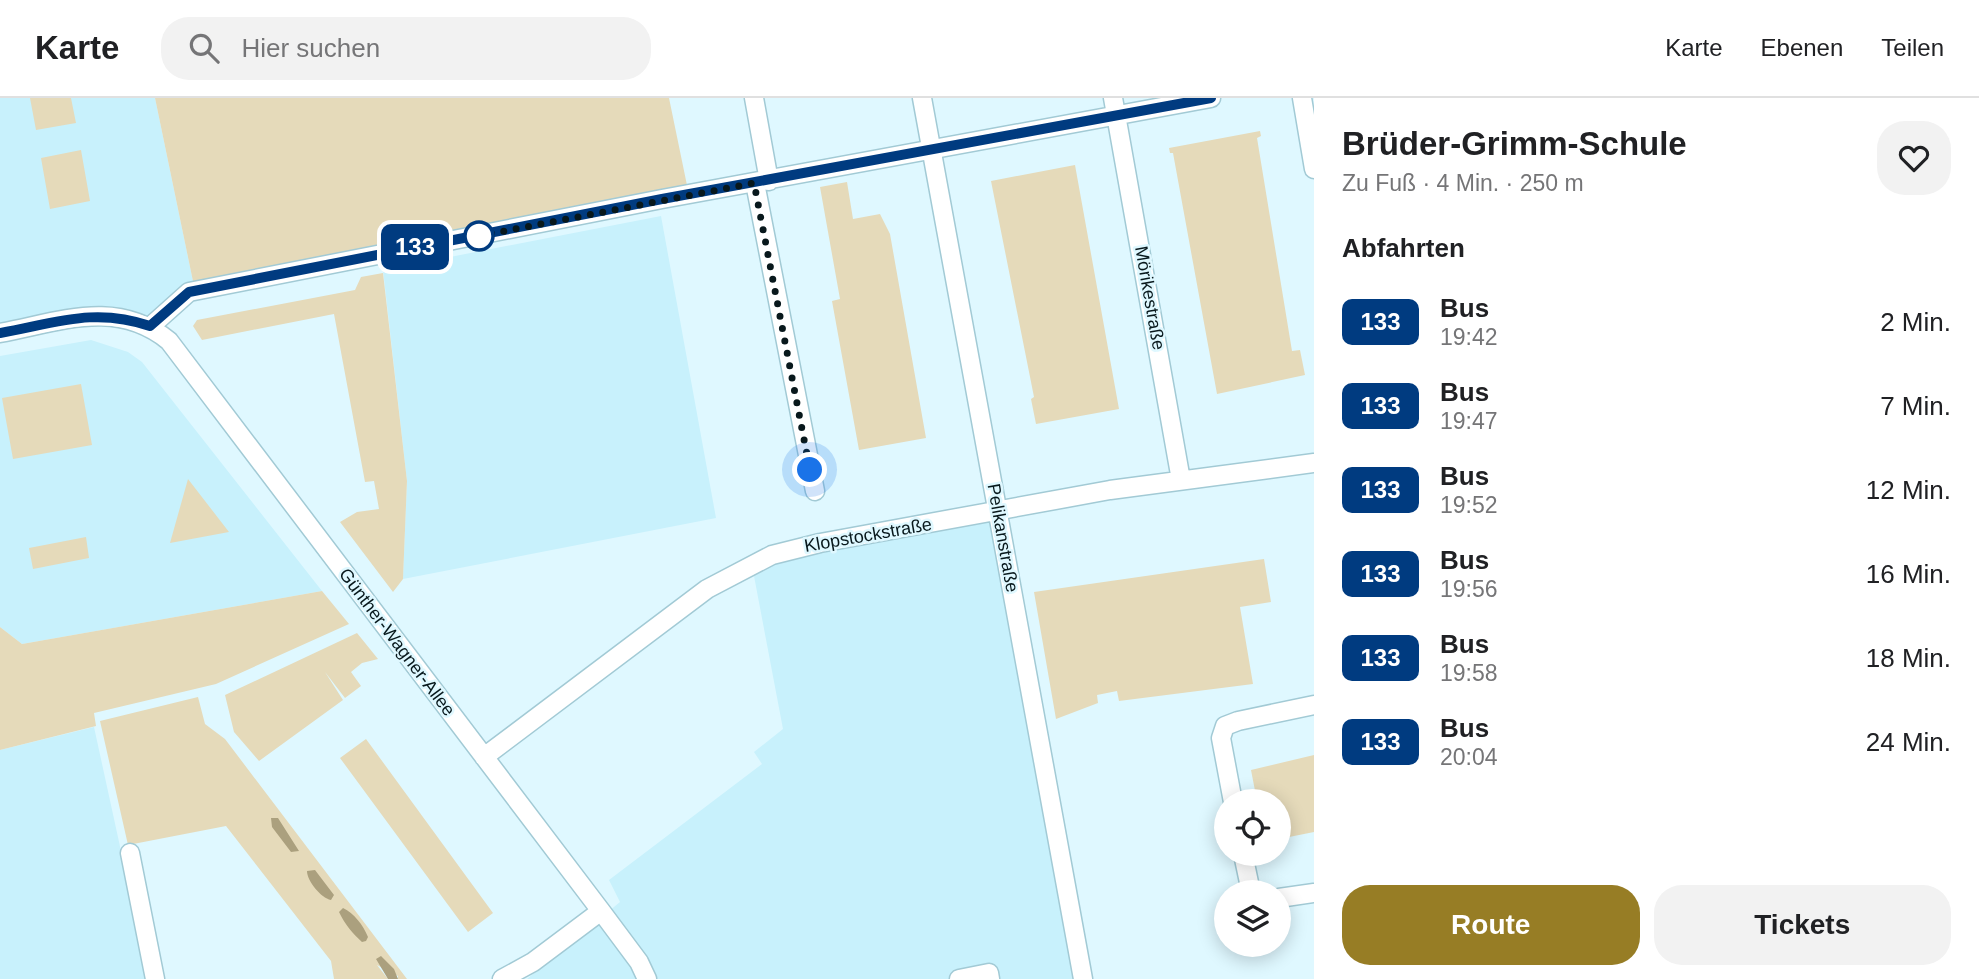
<!DOCTYPE html>
<html lang="de">
<head>
<meta charset="utf-8">
<style>
	:root { --surface:#fff; --page:#f2f2f2; --text:#202124; --muted:#757577; --line:#e0e0e0; --accent:#977d25 }
	body { margin:0; font-family:Arial,sans-serif; background:var(--page); color:var(--text); height:100vh; display:flex; flex-direction:column; font-size:26px; white-space:nowrap }
	* { box-sizing:border-box; margin:0 }
	p { font-size:23px; color:var(--muted) }
	.icon { flex:none; width:38px; height:38px; fill:none; stroke:currentColor; stroke-width:2; stroke-linecap:round; stroke-linejoin:round }
	.map { position:relative; flex:1; overflow:hidden }
	.panel { display:flex; flex-direction:column; background:var(--surface); width:665px }
	.panel>* { flex:none }
	.badge { padding:0 14px; border-radius:10px; font-size:24px; line-height:46px }
	.tools { position:absolute; left:1214px; top:691px; display:grid; gap:14px }
	.tools a { display:grid; place-items:center; width:77px; height:77px; border-radius:50%; background:var(--surface); box-shadow:0 4px 18px #0003; font-size:35px }
	.you { position:absolute; width:35px; height:35px; margin:-18px; border:5px solid #fff; border-radius:50%; background:#1a73e8; box-shadow:0 0 0 10px #1a73e833 }
	.map>.badge { position:absolute; translate:-50% -50%; box-shadow:0 0 0 4px #fff }
	h2 { padding:0 28px; font-size:26px; line-height:63px }
	.round { display:grid; place-items:center; flex:none; width:74px; height:74px; border-radius:28px; background:var(--page) }
	.overview { display:flex; align-items:center; justify-content:space-between; height:119px; padding:0 28px }
	h1 { font-size:33px; font-weight:700; line-height:52px }
	.button { display:flex; gap:14px; margin-top:auto; padding:14px 28px }
	.button a { flex:1; height:80px; border-radius:28px; background:var(--accent); color:#fff; font-size:28px; font-weight:700; line-height:80px; text-align:center }
	.button a+a { background:var(--page); color:var(--text) }
	ul { padding:0; list-style:none }
	li { display:flex; align-items:center; gap:21px; height:84px; padding:0 28px }
	li div { flex:1 }
	li b { display:block; font-size:26px }
	li em { font-style:normal }
	li .badge { min-width:77px; font-weight:700; text-align:center }
	header { display:flex; align-items:center; gap:42px; box-sizing:border-box; height:98px; padding:0 35px; background:var(--surface); border-bottom:2px solid var(--line) }
	header strong { font-size:33px }
	nav { display:flex; gap:38px; margin-inline-start:auto; font-size:24px }
	.search { width:490px; height:63px; background:var(--page); display:flex; align-items:center; gap:18px; box-sizing:border-box; padding:0 24px; border-radius:28px; color:var(--muted); font-size:26px }
	main { display:flex; flex:1; min-height:0 }
	.map>svg:first-child { display:block }
	.built { fill:#c8f1fc }
	.green { fill:#e5daba }
	.water { fill:#aba07e }
	.lines { fill:none; stroke-linecap:round; stroke-linejoin:round }
	.minor-casing { stroke:#a2cad5; stroke-width:21 }
	.minor { stroke:#fff; stroke-width:18 }
	.line-casing { stroke:#fff; stroke-width:16 }
	.line { stroke:#003b80; stroke-width:10 }
	.walk { stroke:#08181c; stroke-width:7; stroke-dasharray:0 12.6 }
	.stop-dot { fill:#fff; stroke:#003b80; stroke-width:3.5 }
	.labels { text-anchor:middle; stroke-width:5; stroke-linejoin:round; paint-order:stroke }
	.street-label { font-size:18px; fill:#08181c; stroke:#dff8ff }
</style>
</head>
<body>
<header>
<strong>Karte</strong>
<div class="search"><svg class="icon" aria-label="search" viewBox="0 0 24 24"><circle cx="10" cy="10" r="6"/><path d="M15 15l6 6"/></svg>Hier suchen</div>
<nav><a>Karte</a><a>Ebenen</a><a>Teilen</a></nav>
</header>
<main>
<div class="map">
<svg width="1314" height="881" viewBox="0 0 1314 881">
	<rect width="100%" height="100%" fill="#dff8ff"/>
	<!-- built -->
	<path class="built" d="M 0,0 L 155,0 L 195,193 L 151,228 L 123,218 L 0,235 Z
		M 661,118 L 716,420 L 403,481 L 407,383 L 383,172 Z
		M 91,242 L 128,254 L 142,264 L 322,493 L 22,546 L 0,529 L 0,258 Z
		M 993,417 L 1075,881 L 527,881 L 620,804 L 609,782 L 762,666 L 754,654 L 783,631 L 754,478 L 779,463 Z
		M 94,629 L 121,753 L 130,755 L 155,881 L 0,881 L 0,652 Z"/>
	<!-- green -->
	<path class="green" d="M 30,0 L 71,0 L 76,25 L 36,32 Z
		M 155,0 L 669,0 L 689,97 L 195,193 Z
		M 1260,33 L 1261,38 L 1257,40 L 1292,253 L 1300,252 L 1305,277 L 1217,296 L 1173,55 L 1170,55 L 1169,50 Z
		M 81,52 L 90,103 L 50,111 L 41,60 Z
		M 1075,67 L 1119,311 L 1036,326 L 1031,301 L 1034,299 L 991,83 Z
		M 847,84 L 853,121 L 880,116 L 890,136 L 926,340 L 859,352 L 832,203 L 840,201 L 820,89 Z
		M 383,175 L 407,383 L 403,481 L 393,494 L 340,424 L 357,414 L 379,411 L 374,383 L 365,384 L 334,216 L 202,242 L 193,228 L 197,222 L 355,192 L 361,179 Z
		M 81,286 L 92,347 L 13,361 L 2,300 Z
		M 188,381 L 229,434 L 170,445 Z
		M 86,439 L 89,460 L 33,471 L 29,450 Z
		M 1264,461 L 1271,504 L 1240,509 L 1253,586 L 1119,603 L 1117,593 L 1097,597 L 1098,605 L 1056,621 L 1034,494 Z
		M 322,493 L 349,526 L 216,586 L 94,615 L 96,628 L 0,652 L 0,529 L 22,546 Z
		M 357,535 L 378,561 L 362,565 L 351,574 L 361,588 L 345,600 L 325,574 L 343,602 L 259,663 L 234,634 L 225,597 Z
		M 198,599 L 205,626 L 225,641 L 407,881 L 398,881 L 398,878 L 377,867 L 388,881 L 334,881 L 331,863 L 226,728 L 128,747 L 100,623 Z
		M 366,641 L 493,815 L 468,834 L 340,660 Z
		M 1314,657 L 1314,734 L 1279,741 L 1279,704 L 1257,703 L 1251,672 Z"/>
	<!-- water -->
	<path class="water" d="M 271,720 L 278,720 L 299,753 L 291,754 L 272,729 Z
		M 315,772 L 334,797 L 331,802 C 321,800 307,783 307,773 Z
		M 343,810 C 354,815 363,827 368,839 L 366,843 L 362,844 C 353,836 344,825 339,814 Z
		M 381,858 L 394,871 L 398,881 L 388,881 L 376,861 Z"/>
	<g class="lines">
		<defs>
			<path id="minor" d="M 754,0 L 769,83
				M 922,0 L 1083,881
				M 1113,0 L 1181,382
				M 1302,0 L 1314,71
				M 755,85 L 815,393
				M 151,228 L 189,194 L 662,101 L 1211,0
				M 0,235 C 60,224 116,200 169,243 L 601,813 L 639,864 L 647,881
				M 484,659 L 707,491 L 772,457 L 820,445 L 1110,392 L 1314,365
				M 1233,704 L 1221,640 L 1225,628 L 1238,623 L 1314,607
				M 130,755 L 155,881
				M 1243,756 L 1251,794
				M 1279,800 L 1314,795
				M 502,881 L 533,864 L 601,813
				M 959,881 L 989,875 L 990,881"/>
		</defs>
		<!-- minor casing -->
		<use href="#minor" class="minor-casing"/>
		<!-- minor -->
		<use href="#minor" class="minor"/>
	</g>
	<g class="lines">
		<defs>
			<path id="line" d="M 0,235 C 56,225 95,209 150,228 L 189,194 L 662,101 L 1211,0"/>
		</defs>
		<!-- line casing -->
		<use href="#line" class="line-casing"/>
		<!-- line -->
		<use href="#line" class="line"/>
		<!-- walk -->
		<path class="walk" d="M 479,138 L 754,85 L 810,372"/>
	</g>
	<!-- markers -->
	<circle class="stop-dot" cx="479" cy="138" r="14"/>
	<g class="labels">
		<!-- street labels -->
		<g class="street-label">
			<text transform="translate(1150 200) rotate(80)" y="6">Mörikestraße</text>
			<text transform="translate(868 437) rotate(-10)" y="6">Klopstockstraße</text>
			<text transform="translate(1003 440) rotate(80)" y="6">Pelikanstraße</text>
			<text transform="translate(397 544) rotate(53)" y="6">Günther-Wagner-Allee</text>
		</g>
	</g>
</svg>
<div class="tools">
<a><svg class="icon" aria-label="locate" viewBox="0 0 24 24"><circle cx="12" cy="12" r="6"/><path d="M12 2v4M12 18v4M2 12h4M18 12h4"/></svg></a>
<a><svg class="icon" aria-label="layers" viewBox="0 0 24 24"><path d="M12 4l9 5-9 5-9-5zM3 14l9 5 9-5"/></svg></a>
</div>
<div class="you" style="left:810px;top:372px"></div>
<b class="badge" style="left:415px;top:149px;background:#003b80;color:#fff">133</b>
</div>
<section class="panel">
<div class="overview"><div><h1>Brüder-Grimm-Schule</h1><p>Zu Fuß · 4 Min. · 250 m</p></div><a class="round"><svg class="icon" aria-label="heart" viewBox="0 0 24 24"><path d="M12 20l-8-8c-3-5 5-10 8-4 3-6 11-1 8 4z"/></svg></a></div>
<h2>Abfahrten</h2>
<ul>
<li><span class="badge" style="background:#003b80;color:#fff">133</span><div><b>Bus</b><p>19:42</p></div><em>2 Min.</em></li>
<li><span class="badge" style="background:#003b80;color:#fff">133</span><div><b>Bus</b><p>19:47</p></div><em>7 Min.</em></li>
<li><span class="badge" style="background:#003b80;color:#fff">133</span><div><b>Bus</b><p>19:52</p></div><em>12 Min.</em></li>
<li><span class="badge" style="background:#003b80;color:#fff">133</span><div><b>Bus</b><p>19:56</p></div><em>16 Min.</em></li>
<li><span class="badge" style="background:#003b80;color:#fff">133</span><div><b>Bus</b><p>19:58</p></div><em>18 Min.</em></li>
<li><span class="badge" style="background:#003b80;color:#fff">133</span><div><b>Bus</b><p>20:04</p></div><em>24 Min.</em></li>
</ul>
<div class="button"><a>Route</a><a>Tickets</a></div>
</section>
</main>
</body>
</html>
